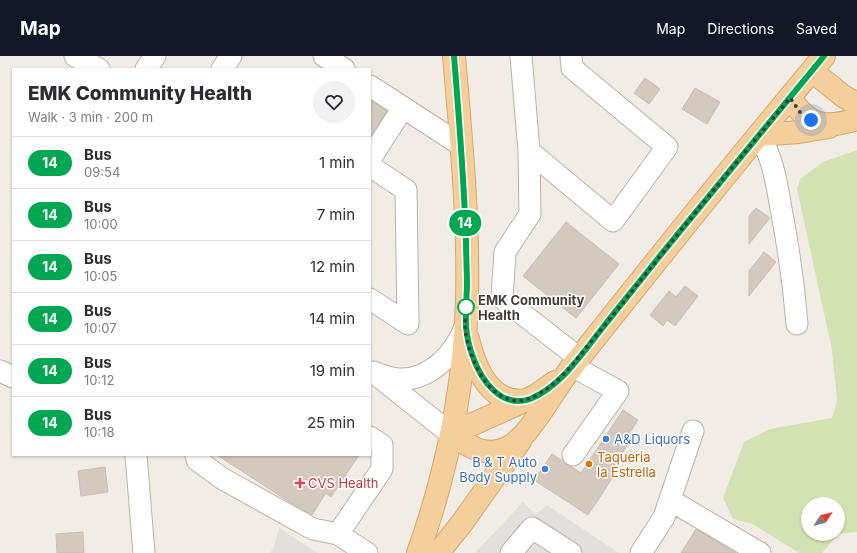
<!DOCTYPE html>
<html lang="en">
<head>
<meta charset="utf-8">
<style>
	:root { --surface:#fff; --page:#f2f2f3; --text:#2b2b33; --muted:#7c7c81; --line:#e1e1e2; --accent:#111827 }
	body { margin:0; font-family:Inter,sans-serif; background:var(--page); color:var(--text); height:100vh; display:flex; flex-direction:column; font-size:15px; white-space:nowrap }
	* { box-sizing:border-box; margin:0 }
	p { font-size:13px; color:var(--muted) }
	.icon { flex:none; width:22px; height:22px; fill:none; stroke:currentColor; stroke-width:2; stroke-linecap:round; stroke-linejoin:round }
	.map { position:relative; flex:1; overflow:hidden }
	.drawer { position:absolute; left:12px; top:12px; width:359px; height:388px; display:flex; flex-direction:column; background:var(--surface); border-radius:0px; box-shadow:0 1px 3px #0004 }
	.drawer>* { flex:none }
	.badge { padding:0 8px; border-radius:13px; font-size:14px; line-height:26px }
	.needle { width:26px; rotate:54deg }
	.controls { position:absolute; left:801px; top:441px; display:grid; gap:8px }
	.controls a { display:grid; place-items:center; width:44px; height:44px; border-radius:50%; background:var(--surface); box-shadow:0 1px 3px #0004; font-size:20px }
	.you { position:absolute; width:20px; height:20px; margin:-10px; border:3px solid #fff; border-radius:50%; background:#1a73e8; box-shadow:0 0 0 6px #1a73e833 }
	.map>.badge { position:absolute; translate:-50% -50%; box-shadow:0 0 0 2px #fff }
	.round { display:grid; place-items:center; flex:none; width:42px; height:42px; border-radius:21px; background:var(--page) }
	.summary { display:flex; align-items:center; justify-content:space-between; height:68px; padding:0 16px }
	h1 { font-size:19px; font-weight:800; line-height:30px }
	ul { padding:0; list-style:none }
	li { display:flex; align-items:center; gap:12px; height:52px; padding:0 16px; border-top:1px solid var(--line) }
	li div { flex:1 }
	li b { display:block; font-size:15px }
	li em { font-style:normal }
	li .badge { min-width:44px; font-weight:700; text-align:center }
	header { display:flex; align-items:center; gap:24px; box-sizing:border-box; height:56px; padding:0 20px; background:var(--accent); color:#fff }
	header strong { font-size:19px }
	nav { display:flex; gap:22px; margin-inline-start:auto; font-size:14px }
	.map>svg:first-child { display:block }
	.green { fill:#d3e2b2 }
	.parking { fill:#e2dfdd }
	.building { fill:#d4c9bf; stroke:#cbbdb0 }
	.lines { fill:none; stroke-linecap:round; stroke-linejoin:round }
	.minor-casing { stroke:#bbb2a9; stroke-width:23 }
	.major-casing { stroke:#d7a86d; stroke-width:24 }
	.minor { stroke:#fff; stroke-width:21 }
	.major { stroke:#f4ce9b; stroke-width:22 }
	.line-casing { stroke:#fff; stroke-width:9 }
	.line { stroke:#00a651; stroke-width:6 }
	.walk { stroke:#433c36; stroke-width:4; stroke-dasharray:0 7.2 }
	.stop-dot { fill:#fff; stroke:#00a651; stroke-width:2 }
	.shop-dot { fill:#3f7fe0; stroke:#fff; stroke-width:1.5 }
	.food-dot { fill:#e8710a; stroke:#fff; stroke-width:1.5 }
	.health-dot { fill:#e0444e; stroke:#fff; stroke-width:1.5 }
	.labels { text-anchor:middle; stroke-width:3; stroke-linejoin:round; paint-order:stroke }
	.stop-label { font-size:13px; font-weight:bold; fill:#433c36; stroke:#fff; text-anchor:start }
	.shop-label { font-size:13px; fill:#366cbe; stroke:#fff; text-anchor:start }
	.food-label { font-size:13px; fill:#c56008; stroke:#fff; text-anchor:start }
	.health-label { font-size:13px; fill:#be3a42; stroke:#fff; text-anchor:start }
</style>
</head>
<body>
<header>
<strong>Map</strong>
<nav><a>Map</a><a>Directions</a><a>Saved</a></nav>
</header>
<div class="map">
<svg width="857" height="497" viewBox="0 0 857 497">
	<rect width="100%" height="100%" fill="#f1ece6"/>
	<!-- green -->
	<path class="green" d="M 857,94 L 857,476 L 838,478 L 838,448 L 808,448 L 808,478 L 838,478 L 822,497 L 799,497 L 753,468 L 733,463 L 723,442 L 744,386 L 770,373 L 832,362 L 837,345 L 832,294 L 797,133 L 800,123 L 823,106 Z"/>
	<!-- parking -->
	<path class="parking" d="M 523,446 L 536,458 L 547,449 L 619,497 L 475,497 Z
		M 279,472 L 318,497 L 270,497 L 274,491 Z"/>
	<!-- building -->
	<path class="building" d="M 645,22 L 660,33 L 649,48 L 634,37 Z
		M 695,32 L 720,46 L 707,68 L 682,53 Z
		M 370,44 L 387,55 L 370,81 Z
		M 756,152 L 770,162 L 749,188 L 749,160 Z
		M 566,166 L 619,208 L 576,262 L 523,220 Z
		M 764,196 L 776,206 L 749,240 L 749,215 Z
		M 685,230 L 698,240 L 675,270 L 667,264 L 663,270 L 650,259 L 669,235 L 676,241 Z
		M 623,354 L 638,364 L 629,378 L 633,381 L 614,409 L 619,412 L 588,459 L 534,424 L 552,398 L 581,417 Z
		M 217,399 L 359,399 L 331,441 L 326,437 L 312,459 L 288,445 Z
		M 105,411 L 108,436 L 81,440 L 78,415 Z
		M 696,473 L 736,497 L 681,497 Z
		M 83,476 L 84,497 L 57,497 L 56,478 Z"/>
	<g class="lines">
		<defs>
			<path id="minor" d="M 75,0 L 99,13
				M 324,0 L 344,13
				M 521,0 L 529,95 L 530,158 L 505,196 L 502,242 L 579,302
				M 146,13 L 155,0
				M 222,13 L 231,0
				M 370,30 L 461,89
				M 759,79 C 774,103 777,131 782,158 C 789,195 794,231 797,268
				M 529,95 L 613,165 L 667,91 L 572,12 L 571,0
				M 370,103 L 403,52
				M 370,110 L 406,134 L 408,268 L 370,243
				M 572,310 L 618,335 L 573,399
				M 0,315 L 13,321
				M 373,316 C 382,319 390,323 400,323 C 431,324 455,297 465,271
				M 378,320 L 451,378
				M 136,399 L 144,497
				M 196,399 L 197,404 L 223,423 L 313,473 L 338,478 L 367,497
				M 670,444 L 760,497
				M 338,478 L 382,413 L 382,389 L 370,381
				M 511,497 L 532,472 L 571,497
				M 641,497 L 664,461 L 693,375"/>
			<path id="major" d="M 812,15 L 843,40 L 857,48
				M 790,42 C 810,71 824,73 857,63
				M 759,79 L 799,76 L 829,71
				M 468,283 C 475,312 491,351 528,344
				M 451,378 C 469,391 488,403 509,391 C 524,382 533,367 543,353 C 555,335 566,317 580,301 C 660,200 741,99 824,0
				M 451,378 L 535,340 L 555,326
				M 418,497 C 447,416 464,331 467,245 C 469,164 461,81 454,0
				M 438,497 L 462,467 L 520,385"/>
		</defs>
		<!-- minor casing -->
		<use href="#minor" class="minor-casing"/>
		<!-- major casing -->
		<use href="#major" class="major-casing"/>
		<!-- minor -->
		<use href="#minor" class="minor"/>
		<!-- major -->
		<use href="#major" class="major"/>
	</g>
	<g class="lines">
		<defs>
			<path id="line" d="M 454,0 C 459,61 464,123 466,184 C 466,200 467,215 467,230 C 466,257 463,275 473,301 C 481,324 501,353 530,343 C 561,331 584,295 604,270 C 622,247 641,224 659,201 C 714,134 769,67 824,0"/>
		</defs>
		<!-- line casing -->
		<use href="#line" class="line-casing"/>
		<!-- line -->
		<use href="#line" class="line"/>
		<!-- walk -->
		<path class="walk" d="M 466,251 L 467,247 C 466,254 465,263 465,271 C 468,305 495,363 537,339 C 561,326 577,303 594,282 C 610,263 625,244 640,225 C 689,164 739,103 790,42 L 800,56 L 811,64"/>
	</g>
	<!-- markers -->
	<circle class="stop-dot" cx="466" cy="251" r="8"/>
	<g class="shop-dot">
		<circle cx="606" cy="383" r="4"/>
		<circle cx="545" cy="413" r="4"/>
	</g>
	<circle class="food-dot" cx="589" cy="408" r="4"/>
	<path class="health-dot" d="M298 421h4v4h4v4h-4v4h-4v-4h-4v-4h4z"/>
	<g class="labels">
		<!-- stop labels -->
		<g class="stop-label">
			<text x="478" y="249">EMK Community<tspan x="478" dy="15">Health</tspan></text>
		</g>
		<!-- shop labels -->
		<g class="shop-label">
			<text x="614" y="388">A&amp;D Liquors</text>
			<text x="537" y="411" text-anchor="end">B &amp; T Auto<tspan x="537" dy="15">Body Supply</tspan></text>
		</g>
		<!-- food labels -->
		<g class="food-label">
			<text x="597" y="406">Taqueria<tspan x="597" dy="15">la Estrella</tspan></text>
		</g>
		<!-- health labels -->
		<g class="health-label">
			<text x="308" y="432">CVS Health</text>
		</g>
	</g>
</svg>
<div class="controls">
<a><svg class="needle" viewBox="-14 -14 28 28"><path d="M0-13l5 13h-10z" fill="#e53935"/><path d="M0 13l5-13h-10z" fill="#7c7c81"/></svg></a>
</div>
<div class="you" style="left:811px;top:64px"></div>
<b class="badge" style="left:465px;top:167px;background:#00a651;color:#fff">14</b>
<section class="drawer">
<div class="summary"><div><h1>EMK Community Health</h1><p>Walk · 3 min · 200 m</p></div><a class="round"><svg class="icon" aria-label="heart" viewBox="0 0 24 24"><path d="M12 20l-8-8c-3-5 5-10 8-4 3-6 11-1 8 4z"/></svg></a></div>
<ul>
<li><span class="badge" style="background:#00a651;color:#fff">14</span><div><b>Bus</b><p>09:54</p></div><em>1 min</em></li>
<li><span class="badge" style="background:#00a651;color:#fff">14</span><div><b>Bus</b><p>10:00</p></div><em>7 min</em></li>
<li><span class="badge" style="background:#00a651;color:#fff">14</span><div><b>Bus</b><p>10:05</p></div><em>12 min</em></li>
<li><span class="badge" style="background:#00a651;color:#fff">14</span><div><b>Bus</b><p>10:07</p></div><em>14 min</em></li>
<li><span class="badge" style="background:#00a651;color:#fff">14</span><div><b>Bus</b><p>10:12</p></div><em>19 min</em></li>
<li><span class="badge" style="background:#00a651;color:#fff">14</span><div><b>Bus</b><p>10:18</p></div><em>25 min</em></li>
</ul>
</section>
</div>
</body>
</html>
